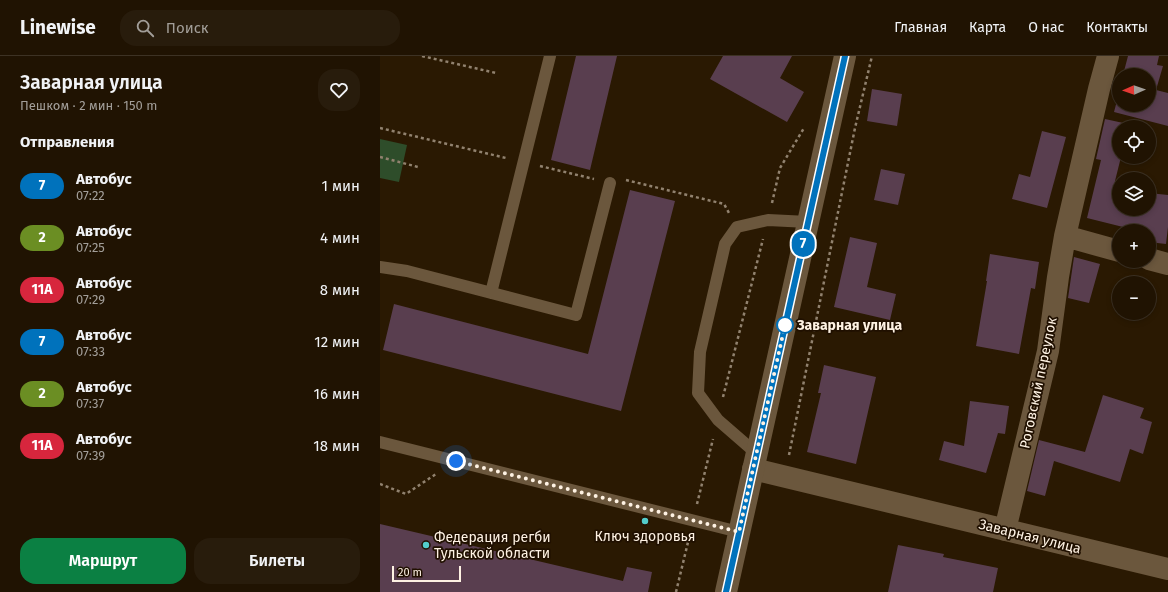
<!DOCTYPE html>
<html lang="ru">
<head>
<meta charset="utf-8">
<style>
	:root { --surface:#201302; --page:#281c0c; --text:#f1f3f6; --muted:#a29e99; --line:#3d3224; --accent:#0b8043 }
	body { margin:0; font-family:"Fira Sans",sans-serif; background:var(--page); color:var(--text); height:100vh; display:flex; flex-direction:column; font-size:15px; white-space:nowrap }
	* { box-sizing:border-box; margin:0 }
	p { font-size:13px; color:var(--muted) }
	.icon { flex:none; width:22px; height:22px; fill:none; stroke:currentColor; stroke-width:2; stroke-linecap:round; stroke-linejoin:round }
	.map { position:relative; flex:1; overflow:hidden }
	.drawer { display:flex; flex-direction:column; background:var(--surface); width:380px }
	.drawer>* { flex:none }
	.badge { padding:0 8px; border-radius:13px; font-size:14px; line-height:26px }
	.needle { width:26px; rotate:268deg }
	.buttons { position:absolute; left:732px; top:12px; display:grid; gap:8px }
	.buttons a { display:grid; place-items:center; width:44px; height:44px; border-radius:50%; background:var(--surface); box-shadow:0 2px 6px #0003,0 0 0 1px var(--line); font-size:20px }
	.scale { position:absolute; left:12px; bottom:10px; width:69px; box-sizing:border-box; padding-left:4px; border:2px solid #fef2e3; border-top:0; font-size:11px; line-height:14px; white-space:nowrap; color:#fef2e3; -webkit-text-stroke:3px #201000; paint-order:stroke }
	.you { position:absolute; width:20px; height:20px; margin:-10px; border:3px solid #fff; border-radius:50%; background:#1a73e8; box-shadow:0 0 0 6px #1a73e833 }
	.map>.badge { position:absolute; translate:-50% -50%; box-shadow:0 0 0 2px #fff }
	h2 { padding:0 20px; font-size:15px; line-height:36px }
	.round { display:grid; place-items:center; flex:none; width:42px; height:42px; border-radius:16px; background:var(--page) }
	.head { display:flex; align-items:center; justify-content:space-between; height:68px; padding:0 20px }
	h1 { font-size:19px; font-weight:600; line-height:30px }
	.primary-button { display:flex; gap:8px; margin-top:auto; padding:8px 20px }
	.primary-button a { flex:1; height:46px; border-radius:16px; background:var(--accent); color:#fff; font-size:16px; font-weight:600; line-height:46px; text-align:center }
	.primary-button a+a { background:var(--page); color:var(--text) }
	ul { padding:0; list-style:none }
	li { display:flex; align-items:center; gap:12px; height:52px; padding:0 20px }
	li div { flex:1 }
	li b { display:block; font-size:15px }
	li em { font-style:normal }
	li .badge { min-width:44px; font-weight:700; text-align:center }
	header { display:flex; align-items:center; gap:24px; box-sizing:border-box; height:56px; padding:0 20px; background:var(--surface); border-bottom:1px solid var(--line) }
	header strong { font-size:19px }
	nav { display:flex; gap:22px; margin-inline-start:auto; font-size:14px }
	.search { width:280px; height:36px; background:var(--page); display:flex; align-items:center; gap:10px; box-sizing:border-box; padding:0 14px; border-radius:16px; color:var(--muted); font-size:15px }
	main { display:flex; flex:1; min-height:0 }
	.map>svg:first-child { display:block }
	.green { fill:#2e4d2a }
	.building { fill:#593e4f }
	.lines { fill:none; stroke-linecap:round; stroke-linejoin:round }
	.path { stroke:#91826f; stroke-width:2.5; stroke-dasharray:3 3; stroke-linecap:butt }
	.service { stroke:#6b573d; stroke-width:12 }
	.minor { stroke:#6b573d; stroke-width:22 }
	.secondary { stroke:#6b573d; stroke-width:22 }
	.line-casing { stroke:#fff; stroke-width:9 }
	.line { stroke:#0072bc; stroke-width:6 }
	.walk { stroke:#fef2e3; stroke-width:4; stroke-dasharray:0 7.2 }
	.stop-dot { fill:#fff; stroke:#0072bc; stroke-width:2 }
	.poi-dot { fill:#53cdcb; stroke:#201000; stroke-width:1.5 }
	.labels { text-anchor:middle; stroke-width:3.5; stroke-linejoin:round; paint-order:stroke }
	.stop-label { font-size:14px; font-weight:bold; fill:#fef2e3; stroke:#201000; text-anchor:start }
	.street-label { font-size:14px; fill:#fef2e3; stroke:#201000 }
	.poi-label { font-size:14px; fill:#fef2e3; stroke:#201000 }
</style>
</head>
<body>
<header>
<strong>Linewise</strong>
<div class="search"><svg class="icon" aria-label="search" viewBox="0 0 24 24"><circle cx="10" cy="10" r="6"/><path d="M15 15l6 6"/></svg>Поиск</div>
<nav><a>Главная</a><a>Карта</a><a>О нас</a><a>Контакты</a></nav>
</header>
<main>
<section class="drawer">
<div class="head"><div><h1>Заварная улица</h1><p>Пешком · 2 мин · 150 m</p></div><a class="round"><svg class="icon" aria-label="heart" viewBox="0 0 24 24"><path d="M12 20l-8-8c-3-5 5-10 8-4 3-6 11-1 8 4z"/></svg></a></div>
<h2>Отправления</h2>
<ul>
<li><span class="badge" style="background:#0072bc;color:#fff">7</span><div><b>Автобус</b><p>07:22</p></div><em>1 мин</em></li>
<li><span class="badge" style="background:#6b8e23;color:#fff">2</span><div><b>Автобус</b><p>07:25</p></div><em>4 мин</em></li>
<li><span class="badge" style="background:#d7263d;color:#fff">11А</span><div><b>Автобус</b><p>07:29</p></div><em>8 мин</em></li>
<li><span class="badge" style="background:#0072bc;color:#fff">7</span><div><b>Автобус</b><p>07:33</p></div><em>12 мин</em></li>
<li><span class="badge" style="background:#6b8e23;color:#fff">2</span><div><b>Автобус</b><p>07:37</p></div><em>16 мин</em></li>
<li><span class="badge" style="background:#d7263d;color:#fff">11А</span><div><b>Автобус</b><p>07:39</p></div><em>18 мин</em></li>
</ul>
<div class="primary-button"><a>Маршрут</a><a>Билеты</a></div>
</section>
<div class="map">
<svg width="788" height="536" viewBox="0 0 788 536">
	<rect width="100%" height="100%" fill="#2a1902"/>
	<!-- green -->
	<path class="green" d="M 0,83 L 27,89 L 19,126 L 0,122 Z"/>
	<!-- building -->
	<path class="building" d="M 196,0 L 237,0 L 210,114 L 171,104 Z
		M 343,0 L 412,0 L 400,22 L 424,36 L 407,66 L 330,23 Z
		M 748,0 L 779,0 L 777,9 L 783,10 L 776,34 L 788,37 L 788,70 L 734,56 L 739,37 L 739,49 L 769,49 L 769,19 L 743,19 Z
		M 492,33 L 522,38 L 517,70 L 487,65 Z
		M 725,63 L 748,68 L 747,71 L 739,71 L 739,101 L 741,101 L 735,125 L 739,126 L 739,153 L 769,153 L 769,137 L 788,139 L 788,171 L 786,188 L 769,186 L 769,175 L 759,175 L 707,162 L 721,104 L 716,103 Z
		M 662,75 L 686,81 L 667,152 L 632,143 L 639,118 L 650,121 Z
		M 501,113 L 525,118 L 518,149 L 494,144 Z
		M 250,134 L 295,145 L 241,355 L 3,294 L 14,248 L 208,298 Z
		M 470,181 L 497,187 L 487,231 L 516,238 L 510,264 L 454,251 Z
		M 610,198 L 659,206 L 655,233 L 651,232 L 639,298 L 596,290 L 607,225 L 606,225 Z
		M 694,201 L 720,208 L 709,247 L 688,242 Z
		M 444,309 L 496,321 L 476,408 L 427,396 L 441,337 L 438,337 Z
		M 723,339 L 764,352 L 760,362 L 772,366 L 763,398 L 750,393 L 740,426 L 674,405 L 665,440 L 647,435 L 659,384 L 705,396 Z
		M 590,345 L 629,350 L 625,378 L 618,377 L 606,417 L 559,404 L 564,385 L 584,390 Z
		M 0,468 L 243,525 L 247,511 L 272,516 L 268,536 L 0,536 Z
		M 518,489 L 564,498 L 563,501 L 618,512 L 613,536 L 508,536 Z"/>
	<g class="lines">
		<!-- path -->
		<path class="path" d="M 42,0 L 116,17
			M 0,72 L 126,102
			M 0,101 L 38,111
			M 160,110 L 214,123
			M 246,124 L 344,148 L 349,157
			M 392,147 L 400,112 L 424,72
			M 343,341 L 383,183
			M 409,399 L 475,72 L 492,0
			M 0,428 L 26,438 L 56,418
			M 317,448 L 333,383
			M 296,536 L 309,482"/>
		<!-- service -->
		<path class="service" d="M 0,211 L 27,215 L 196,259 L 230,127
			M 111,237 L 170,0
			M 0,386 L 359,476
			M 376,397 L 338,364 L 318,337 L 320,296 L 345,188 L 357,171 L 388,164 L 428,166"/>
		<!-- minor -->
		<path class="minor" d="M 685,180 L 739,195
			M 769,203 L 788,208
			M 373,413 L 788,513
			M 625,474 L 668,295 L 678,221 L 685,180 L 719,33 L 728,0"/>
		<!-- secondary -->
		<path class="secondary" d="M 346,536 L 465,0"/>
	</g>
	<g class="lines">
		<defs>
			<path id="line" d="M 346,536 L 465,0"/>
		</defs>
		<!-- line casing -->
		<use href="#line" class="line-casing"/>
		<!-- line -->
		<use href="#line" class="line"/>
		<!-- walk -->
		<path class="walk" d="M 76,405 L 359,476 L 405,269"/>
	</g>
	<!-- markers -->
	<circle class="stop-dot" cx="405" cy="269" r="8"/>
	<g class="poi-dot">
		<circle cx="265" cy="465" r="4"/>
		<circle cx="46" cy="489" r="4"/>
	</g>
	<g class="labels">
		<!-- stop labels -->
		<g class="stop-label">
			<text x="417" y="274">Заварная улица</text>
		</g>
		<!-- street labels -->
		<g class="street-label">
			<text transform="translate(658 327) rotate(-78)" y="5">Роговский переулок</text>
			<text transform="translate(650 480) rotate(14)" y="5">Заварная улица</text>
		</g>
		<!-- poi labels -->
		<g class="poi-label">
			<text x="265" y="485">Ключ здоровья</text>
			<text x="54" y="486" text-anchor="start">Федерация регби<tspan x="54" dy="16">Тульской области</tspan></text>
		</g>
	</g>
</svg>
<div class="buttons">
<a><svg class="needle" viewBox="-14 -14 28 28"><path d="M0-13l5 13h-10z" fill="#e53935"/><path d="M0 13l5-13h-10z" fill="#a29e99"/></svg></a>
<a><svg class="icon" aria-label="locate" viewBox="0 0 24 24"><circle cx="12" cy="12" r="6"/><path d="M12 2v4M12 18v4M2 12h4M18 12h4"/></svg></a>
<a><svg class="icon" aria-label="layers" viewBox="0 0 24 24"><path d="M12 4l9 5-9 5-9-5zM3 14l9 5 9-5"/></svg></a>
<a>+</a>
<a>−</a>
</div>
<div class="scale">20 m</div>
<div class="you" style="left:76px;top:405px"></div>
<b class="badge" style="left:423px;top:188px;background:#0072bc;color:#fff">7</b>
</div>
</main>
</body>
</html>
